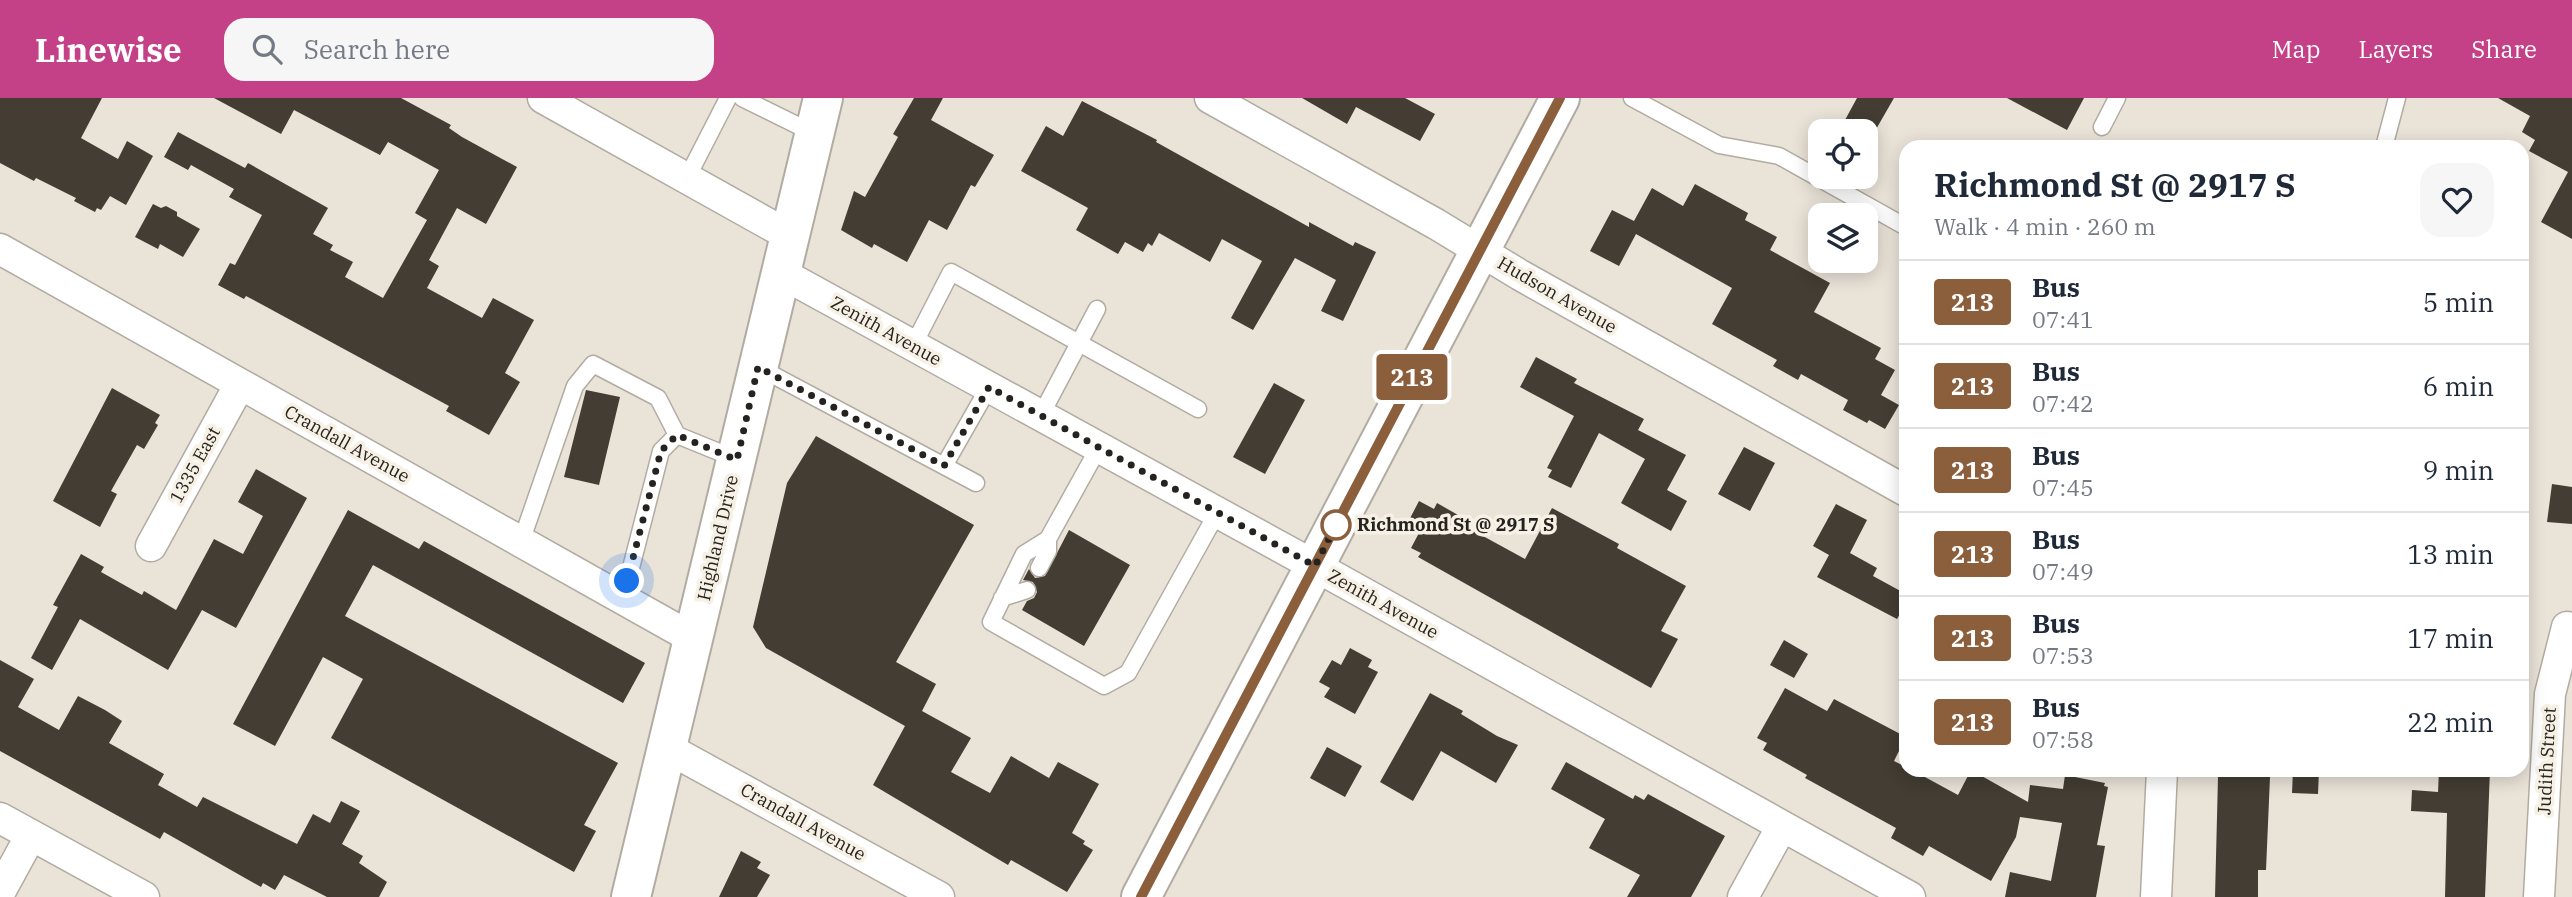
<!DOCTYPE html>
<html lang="en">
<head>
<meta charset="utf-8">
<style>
	:root { --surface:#fff; --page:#f6f6f7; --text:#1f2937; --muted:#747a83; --line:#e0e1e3; --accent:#c44187 }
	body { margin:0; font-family:"IBM Plex Serif",serif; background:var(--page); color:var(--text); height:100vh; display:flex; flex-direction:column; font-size:26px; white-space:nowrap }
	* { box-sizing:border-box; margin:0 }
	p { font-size:23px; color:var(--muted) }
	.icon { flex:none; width:38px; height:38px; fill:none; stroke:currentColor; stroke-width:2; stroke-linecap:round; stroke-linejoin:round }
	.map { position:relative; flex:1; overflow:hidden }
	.side { position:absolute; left:1899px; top:42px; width:630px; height:637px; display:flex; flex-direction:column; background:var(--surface); border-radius:21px; box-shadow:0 4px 18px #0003 }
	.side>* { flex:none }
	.badge { padding:0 14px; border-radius:5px; font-size:24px; line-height:46px }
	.fabs { position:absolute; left:1808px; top:21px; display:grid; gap:14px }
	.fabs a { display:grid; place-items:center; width:70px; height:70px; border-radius:14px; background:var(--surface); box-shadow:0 4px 18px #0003; font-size:35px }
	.you { position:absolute; width:35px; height:35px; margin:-18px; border:5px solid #fff; border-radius:50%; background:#1a73e8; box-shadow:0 0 0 10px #1a73e833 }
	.map>.badge { position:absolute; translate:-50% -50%; box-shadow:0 0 0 4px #fff }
	.round { display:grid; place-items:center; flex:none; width:74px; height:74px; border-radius:21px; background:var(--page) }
	.headline { display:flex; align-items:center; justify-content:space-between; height:119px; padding:0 35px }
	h1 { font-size:33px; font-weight:800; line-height:52px }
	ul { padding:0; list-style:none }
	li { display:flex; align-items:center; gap:21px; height:84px; padding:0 35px; border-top:2px solid var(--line) }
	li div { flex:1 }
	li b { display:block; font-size:26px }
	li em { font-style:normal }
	li .badge { min-width:77px; font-weight:700; text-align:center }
	header { display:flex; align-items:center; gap:42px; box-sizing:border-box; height:98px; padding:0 35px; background:var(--accent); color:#fff }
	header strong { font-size:33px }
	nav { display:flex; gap:38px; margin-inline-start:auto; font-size:24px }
	.search { width:490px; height:63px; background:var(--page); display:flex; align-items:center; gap:18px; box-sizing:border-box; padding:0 24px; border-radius:21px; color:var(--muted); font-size:26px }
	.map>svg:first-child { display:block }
	.building { fill:#433d34 }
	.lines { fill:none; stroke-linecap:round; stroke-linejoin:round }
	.lane-casing { stroke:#b2aba1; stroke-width:19 }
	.street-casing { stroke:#b2aba1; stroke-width:33 }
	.secondary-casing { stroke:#b2aba1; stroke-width:42 }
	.lane { stroke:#fff; stroke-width:16 }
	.street { stroke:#fff; stroke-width:30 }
	.secondary { stroke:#fff; stroke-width:38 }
	.line-casing { stroke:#fff; stroke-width:16 }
	.line { stroke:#8b5e3c; stroke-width:10 }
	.walk { stroke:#25231f; stroke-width:7; stroke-dasharray:0 12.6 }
	.stop-dot { fill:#fff; stroke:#8b5e3c; stroke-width:3.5 }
	.labels { text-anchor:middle; stroke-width:7; stroke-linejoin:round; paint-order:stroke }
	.street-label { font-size:18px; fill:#25231f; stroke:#f7f0e5 }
	.stop-label { font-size:18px; font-weight:bold; fill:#25231f; stroke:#f7f0e5; text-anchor:start }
</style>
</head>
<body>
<header>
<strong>Linewise</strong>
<div class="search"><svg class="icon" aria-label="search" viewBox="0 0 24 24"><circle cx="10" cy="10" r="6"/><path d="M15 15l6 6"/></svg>Search here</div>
<nav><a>Map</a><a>Layers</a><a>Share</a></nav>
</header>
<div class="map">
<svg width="2572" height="799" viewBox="0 0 2572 799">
	<rect width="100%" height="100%" fill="#eae3d8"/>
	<!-- building -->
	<path class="building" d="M 0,0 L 102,0 L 81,40 L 118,61 L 127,43 L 153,58 L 126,107 L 110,98 L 101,112 L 97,110 L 95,114 L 74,103 L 76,100 L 36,80 L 34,83 L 0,65 Z
		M 214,0 L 401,0 L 451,27 L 449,30 L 462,39 L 517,69 L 486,126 L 457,110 L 429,162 L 439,168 L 427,190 L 482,220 L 493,200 L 534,222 L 505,275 L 520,284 L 489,337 L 446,313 L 449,308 L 261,206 L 246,198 L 244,201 L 218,187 L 230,165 L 235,167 L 262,117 L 229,99 L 234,91 L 191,67 L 188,72 L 164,59 L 178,34 L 245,70 L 248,65 L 328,110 L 313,136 L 333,147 L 330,152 L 353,164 L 345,179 L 383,200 L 427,122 L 415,115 L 439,72 L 388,44 L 380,57 L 294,12 L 281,36 Z
		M 914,0 L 943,0 L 931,22 L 994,57 L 975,89 L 971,87 L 947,132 L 929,122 L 907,164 L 874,146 L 872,150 L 841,132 L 854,93 L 865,99 L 898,39 L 893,36 Z
		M 1302,0 L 1405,0 L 1435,16 L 1420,43 L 1356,9 L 1347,26 Z
		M 1857,0 L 1894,0 L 1875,33 L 1839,33 Z
		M 2007,0 L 2084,0 L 2067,32 Z
		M 2498,0 L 2572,0 L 2572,141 L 2541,124 L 2568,74 L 2529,53 L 2535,42 L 2522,34 L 2530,18 Z
		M 1082,3 L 1157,42 L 1156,44 L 1309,129 L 1309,124 L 1353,148 L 1355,144 L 1376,154 L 1343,223 L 1321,213 L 1336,182 L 1295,160 L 1253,232 L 1231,220 L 1262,163 L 1222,141 L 1210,164 L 1159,135 L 1152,148 L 1148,145 L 1143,154 L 1125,144 L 1118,156 L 1076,132 L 1088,110 L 1021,73 L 1046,28 L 1063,38 Z
		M 1695,86 L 1748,115 L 1745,122 L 1777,139 L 1770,152 L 1830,185 L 1814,214 L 1881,250 L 1875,261 L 1895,272 L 1881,297 L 1899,307 L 1885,331 L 1869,322 L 1867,325 L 1843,312 L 1848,302 L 1801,276 L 1798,282 L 1773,268 L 1777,262 L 1712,226 L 1732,190 L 1636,136 L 1619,168 L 1590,153 L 1612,112 L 1634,123 L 1652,90 L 1683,108 Z
		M 153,106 L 161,110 L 166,108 L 177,114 L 177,118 L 200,131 L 183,159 L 160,146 L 158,151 L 135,139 Z
		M 1536,259 L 1577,281 L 1574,285 L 1644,321 L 1638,332 L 1686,357 L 1667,392 L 1687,403 L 1671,433 L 1621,405 L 1645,361 L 1599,335 L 1571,390 L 1548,379 L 1552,372 L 1547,370 L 1574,318 L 1520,289 Z
		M 1274,285 L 1305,302 L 1265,376 L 1233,359 Z
		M 112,290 L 160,317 L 155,325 L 158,327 L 144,351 L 137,347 L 111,393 L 117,396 L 100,429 L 53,403 Z
		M 586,292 L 620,299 L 599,387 L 564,379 Z
		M 816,338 L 974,427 L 896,564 L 936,586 L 922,613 L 971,640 L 951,674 L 990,695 L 1011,658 L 1049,680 L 1058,664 L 1099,686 L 1072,735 L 1085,743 L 1083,746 L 1093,752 L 1067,794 L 1011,762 L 1008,767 L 873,687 L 905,628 L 766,550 L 753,529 L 787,385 Z
		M 1744,349 L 1775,365 L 1750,413 L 1718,396 Z
		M 256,371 L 307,400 L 236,530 L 202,512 L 168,572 L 80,521 L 52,572 L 31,560 L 58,509 L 53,507 L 81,456 L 104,469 L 101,474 L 142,497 L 144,493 L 176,512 L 214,441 L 243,456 L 263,418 L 238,404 Z
		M 2552,386 L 2572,389 L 2572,426 L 2547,424 Z
		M 1419,403 L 1434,411 L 1437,405 L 1465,421 L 1461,426 L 1525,461 L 1552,410 L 1619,446 L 1617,450 L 1686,488 L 1661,533 L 1678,541 L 1651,590 L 1418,459 L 1421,455 L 1411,450 L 1419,435 L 1406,428 Z
		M 1836,406 L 1867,422 L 1850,455 L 1877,470 L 1873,478 L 1906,496 L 1906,506 L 1897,521 L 1817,479 L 1829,457 L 1813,448 Z
		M 348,412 L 419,451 L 424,443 L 645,565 L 623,605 L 373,467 L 345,518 L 618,665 L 584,727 L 596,733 L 574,774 L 331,640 L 363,581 L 323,559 L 275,648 L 233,626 Z
		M 1069,432 L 1130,467 L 1084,548 L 1022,512 L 1027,503 L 1034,500 L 1037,494 L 1033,484 L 1023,482 L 1029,471 L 1035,480 L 1045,478 Z
		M 1784,542 L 1808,556 L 1794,580 L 1770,567 Z
		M 1350,550 L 1372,562 L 1368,569 L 1378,574 L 1355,616 L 1324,599 L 1330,590 L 1319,584 L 1332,562 L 1341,567 Z
		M 0,562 L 34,581 L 18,609 L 59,632 L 78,598 L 105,612 L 122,623 L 109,645 L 164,676 L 158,687 L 197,709 L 203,699 L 297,746 L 313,716 L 330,725 L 341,703 L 360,713 L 342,746 L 363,758 L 359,765 L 387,784 L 379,799 L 327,799 L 284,777 L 275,792 L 263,785 L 261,789 L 164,734 L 160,741 L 0,653 Z
		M 1785,590 L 1827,613 L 1834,601 L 1906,639 L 1894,663 L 1906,669 L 1906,672 L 1912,672 L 1958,697 L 1971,672 L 2028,704 L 2030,687 L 2063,691 L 2065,677 L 2105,685 L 2104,688 L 2108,689 L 2097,747 L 2105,748 L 2096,799 L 2005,799 L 2010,774 L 2051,783 L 2062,725 L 2020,719 L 2016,739 L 1991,783 L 1929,748 L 1923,758 L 1891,740 L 1896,730 L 1805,680 L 1807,677 L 1763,652 L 1767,645 L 1757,640 Z
		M 1430,595 L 1463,613 L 1461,616 L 1497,638 L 1518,647 L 1496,685 L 1441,653 L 1413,703 L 1380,684 Z
		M 1327,649 L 1362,668 L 1345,699 L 1310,680 Z
		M 1566,664 L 1633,701 L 1635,697 L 1644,702 L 1648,696 L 1725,738 L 1691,799 L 1627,799 L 1640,777 L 1589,750 L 1605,721 L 1551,691 Z
		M 2293,672 L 2319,672 L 2318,696 L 2292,695 Z
		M 2439,672 L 2490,672 L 2485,799 L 2445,799 L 2447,715 L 2411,713 L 2412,692 L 2438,694 Z
		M 2224,677 L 2270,679 L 2266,772 L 2258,772 L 2258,799 L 2215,799 L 2218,679 L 2223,679 Z
		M 741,753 L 761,764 L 757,770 L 770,777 L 757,799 L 719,799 Z"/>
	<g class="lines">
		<defs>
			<path id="lane" d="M 742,0 L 815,36
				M 1632,0 L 1719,47 L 1779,58 L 1906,129
				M 2102,29 L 2117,0
				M 2384,49 L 2397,0
				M 687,80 L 728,0
				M 913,248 L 951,174 L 1198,311
				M 758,269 L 976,385
				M 1041,317 L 1097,211
				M 1099,349 L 1048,441 L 1024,456 L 991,524 L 1104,588 L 1128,575 L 1217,415
				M 944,368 L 989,289
				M 521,444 L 575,288 L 593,266 L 658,300 L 677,337 L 736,361
				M 1039,470 L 1048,453 L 1048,441
				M 1002,500 L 1027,492
				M 623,501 L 661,353 L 677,337"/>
			<path id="street" d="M 543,0 L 790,138
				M 1210,0 L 1436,126 L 1520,177 L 1906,393
				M 0,151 L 694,541
				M 781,175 L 1315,468 L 1910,799
				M 151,448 L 240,286
				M 667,650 L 939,799
				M 0,720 L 144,799
				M 0,794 L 31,737
				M 1743,799 L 1782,728
				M 2156,799 L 2162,672
				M 2539,799 L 2550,596 L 2567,529 L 2572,530"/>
			<path id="secondary" d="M 631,799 L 823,0
				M 1141,799 L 1560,0"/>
		</defs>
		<!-- lane casing -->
		<use href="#lane" class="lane-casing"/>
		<!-- street casing -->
		<use href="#street" class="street-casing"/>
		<!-- secondary casing -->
		<use href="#secondary" class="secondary-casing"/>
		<!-- lane -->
		<use href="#lane" class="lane"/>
		<!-- street -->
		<use href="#street" class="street"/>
		<!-- secondary -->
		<use href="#secondary" class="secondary"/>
	</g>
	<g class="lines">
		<defs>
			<path id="line" d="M 1141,799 L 1560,0"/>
		</defs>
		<!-- line casing -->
		<use href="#line" class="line-casing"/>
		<!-- line -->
		<use href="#line" class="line"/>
		<!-- walk -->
		<path class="walk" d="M 627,483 L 661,353 L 677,337 L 737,362 L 758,269 L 944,368 L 989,289 L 1315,468 L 1340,419 L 1336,427"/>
	</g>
	<!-- markers -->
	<circle class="stop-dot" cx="1336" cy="427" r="14"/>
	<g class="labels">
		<!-- street labels -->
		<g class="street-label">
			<text transform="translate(1557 197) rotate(30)" y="6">Hudson Avenue</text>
			<text transform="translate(886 233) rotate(29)" y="6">Zenith Avenue</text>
			<text transform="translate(347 346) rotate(29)" y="6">Crandall Avenue</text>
			<text transform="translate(195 367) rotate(-61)" y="6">1335 East</text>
			<text transform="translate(718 440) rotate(-77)" y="6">Highland Drive</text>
			<text transform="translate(1383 506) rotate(29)" y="6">Zenith Avenue</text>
			<text transform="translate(2547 663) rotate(-87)" y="6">Judith Street</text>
			<text transform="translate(803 724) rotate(29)" y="6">Crandall Avenue</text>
		</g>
		<!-- stop labels -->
		<g class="stop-label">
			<text x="1357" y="433">Richmond St @ 2917 S</text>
		</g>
	</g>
</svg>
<div class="fabs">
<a><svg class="icon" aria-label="locate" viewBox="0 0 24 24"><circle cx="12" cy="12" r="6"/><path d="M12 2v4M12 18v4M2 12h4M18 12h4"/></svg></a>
<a><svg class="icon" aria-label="layers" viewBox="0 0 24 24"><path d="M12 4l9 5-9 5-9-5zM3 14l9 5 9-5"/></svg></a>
</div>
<div class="you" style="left:627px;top:483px"></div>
<b class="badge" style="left:1412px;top:279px;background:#8b5e3c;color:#fff">213</b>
<section class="side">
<div class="headline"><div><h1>Richmond St @ 2917 S</h1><p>Walk · 4 min · 260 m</p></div><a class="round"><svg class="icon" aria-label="heart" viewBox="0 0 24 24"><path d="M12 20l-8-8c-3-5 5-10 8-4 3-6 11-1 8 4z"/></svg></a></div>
<ul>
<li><span class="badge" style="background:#8b5e3c;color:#fff">213</span><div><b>Bus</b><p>07:41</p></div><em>5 min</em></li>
<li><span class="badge" style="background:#8b5e3c;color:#fff">213</span><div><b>Bus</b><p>07:42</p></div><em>6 min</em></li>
<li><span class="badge" style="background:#8b5e3c;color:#fff">213</span><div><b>Bus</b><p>07:45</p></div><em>9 min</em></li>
<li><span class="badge" style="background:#8b5e3c;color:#fff">213</span><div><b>Bus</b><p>07:49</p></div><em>13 min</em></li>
<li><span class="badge" style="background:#8b5e3c;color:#fff">213</span><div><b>Bus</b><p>07:53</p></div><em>17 min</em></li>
<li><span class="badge" style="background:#8b5e3c;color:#fff">213</span><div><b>Bus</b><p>07:58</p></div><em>22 min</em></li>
</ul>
</section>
</div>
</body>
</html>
